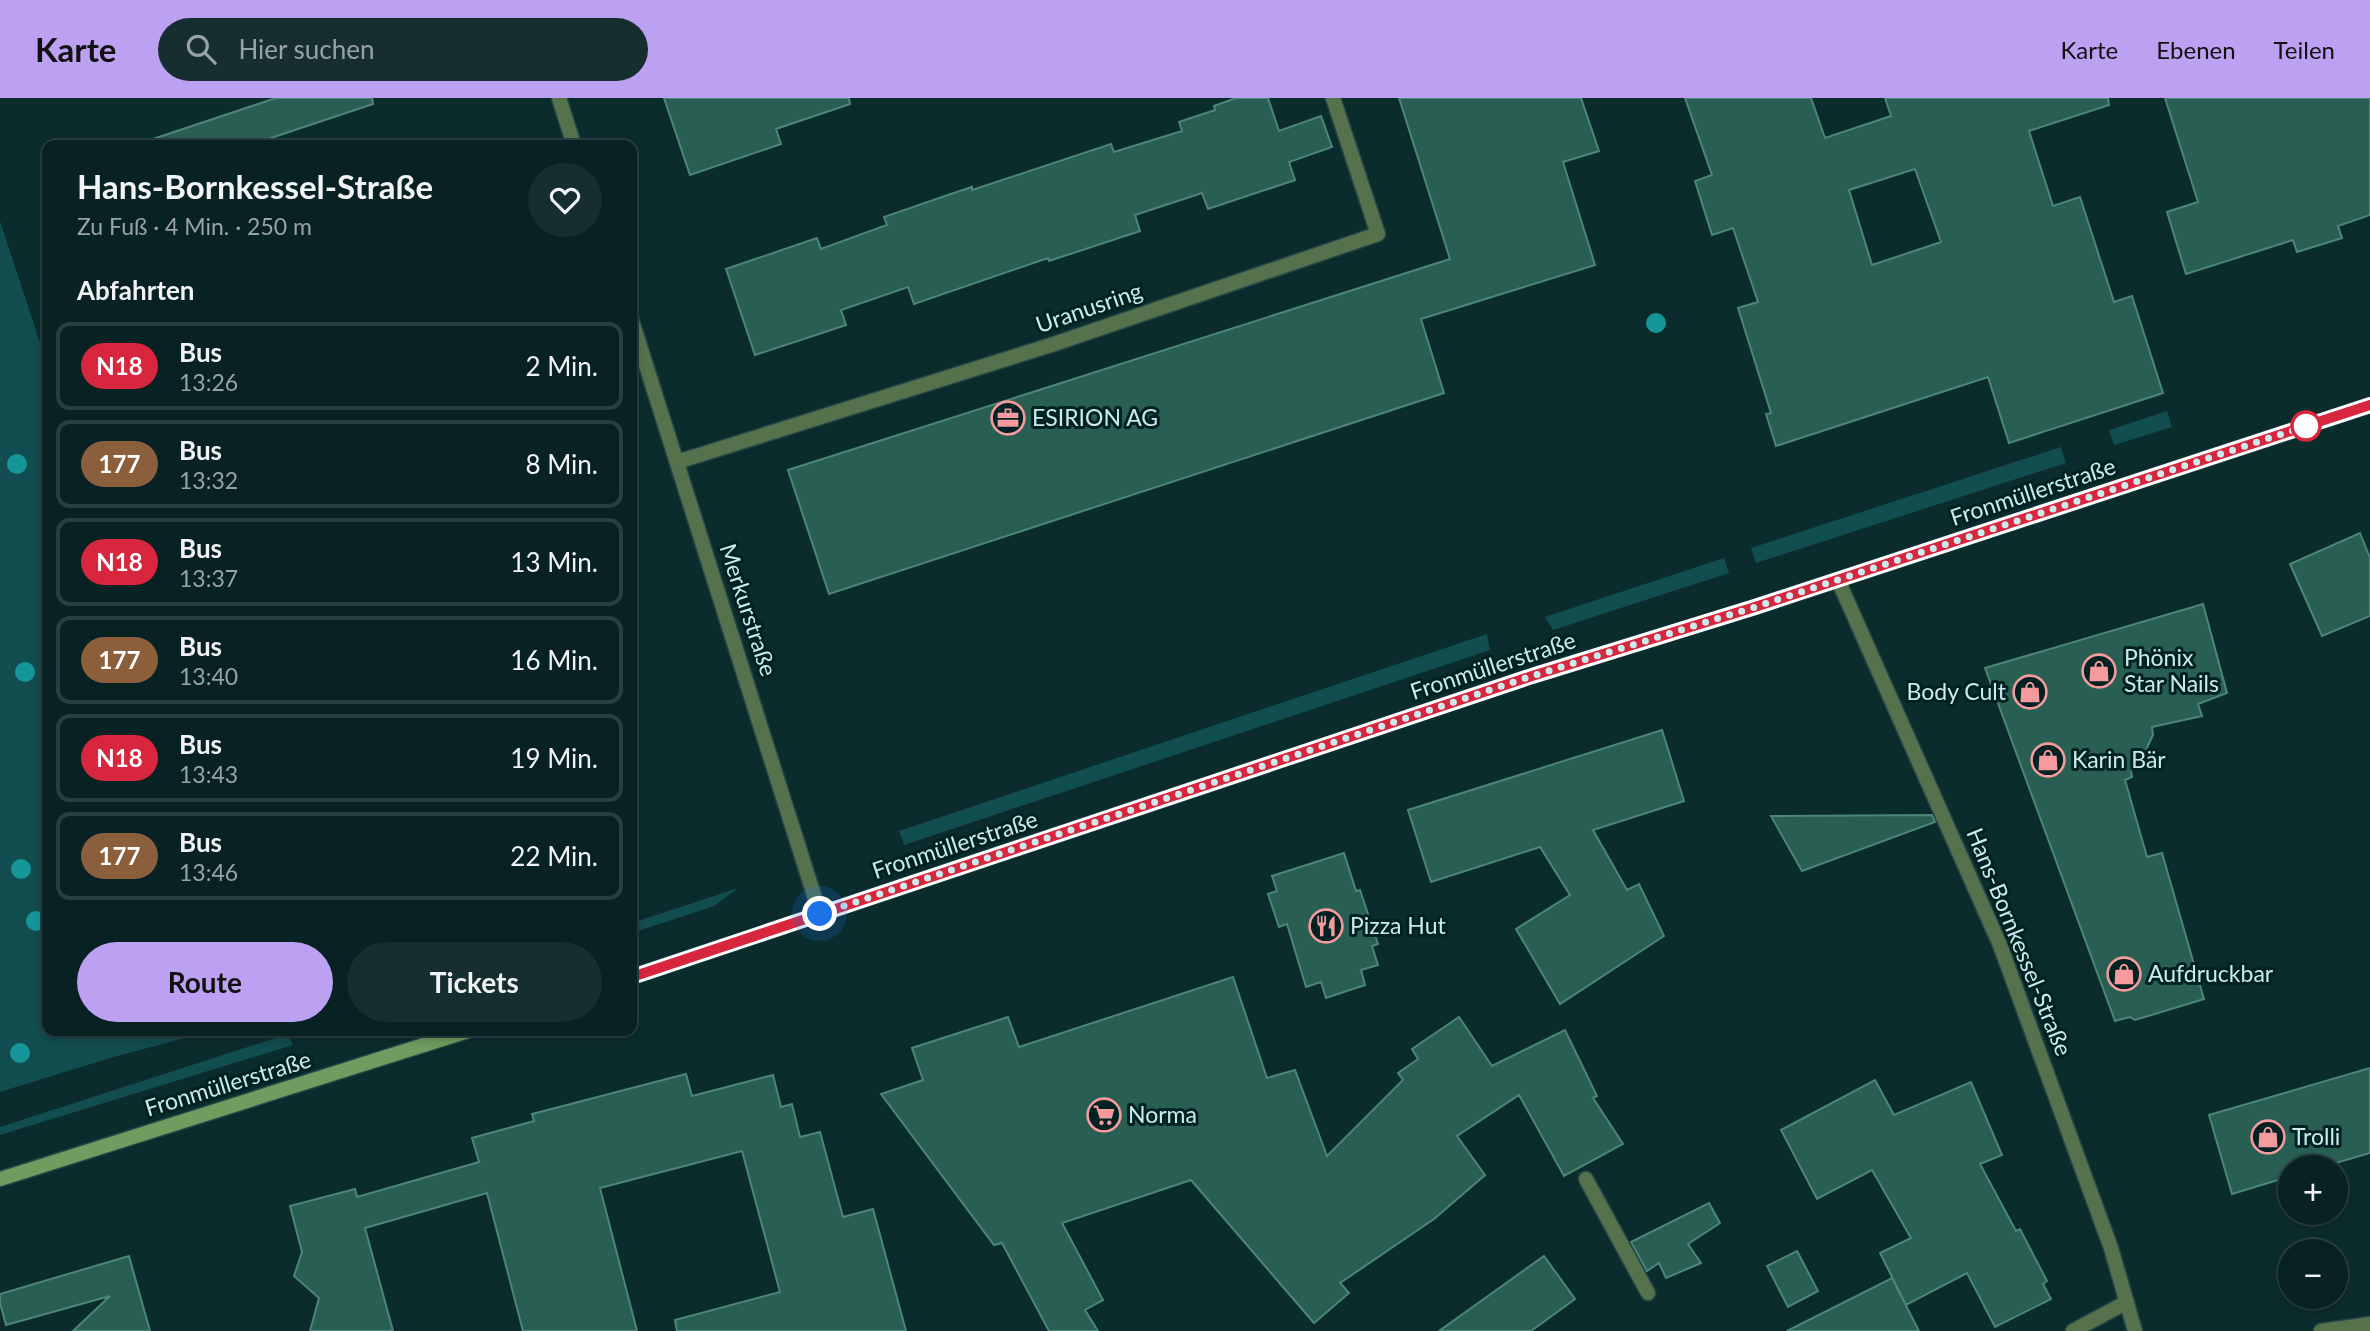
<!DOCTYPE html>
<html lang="de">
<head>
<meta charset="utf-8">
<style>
	:root { --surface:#082122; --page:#162e2f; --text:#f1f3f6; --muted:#98a3a5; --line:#293e40; --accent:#bca0f2 }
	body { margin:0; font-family:Lato,sans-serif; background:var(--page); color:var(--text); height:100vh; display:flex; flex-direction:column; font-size:26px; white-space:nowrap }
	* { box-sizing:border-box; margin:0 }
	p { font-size:23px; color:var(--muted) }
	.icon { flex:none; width:38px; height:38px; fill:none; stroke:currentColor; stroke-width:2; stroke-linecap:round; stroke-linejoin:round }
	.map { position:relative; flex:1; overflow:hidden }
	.drawer { position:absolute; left:42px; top:42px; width:595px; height:896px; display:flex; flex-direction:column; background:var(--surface); border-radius:14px; box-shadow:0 4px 10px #0003,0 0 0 2px var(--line) }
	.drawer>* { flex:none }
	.badge { padding:0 14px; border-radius:23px; font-size:24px; line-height:46px }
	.controls { position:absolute; left:2278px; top:1057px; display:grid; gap:14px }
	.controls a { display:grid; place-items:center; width:70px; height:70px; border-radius:50%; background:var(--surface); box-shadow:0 4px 10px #0003,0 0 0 2px var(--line); font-size:35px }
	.you { position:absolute; width:35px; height:35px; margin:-18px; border:5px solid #fff; border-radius:50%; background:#1a73e8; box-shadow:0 0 0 10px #1a73e833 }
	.map>.badge { position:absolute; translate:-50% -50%; box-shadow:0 0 0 4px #fff }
	h2 { padding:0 35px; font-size:26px; line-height:63px }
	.round { display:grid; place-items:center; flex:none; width:74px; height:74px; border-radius:37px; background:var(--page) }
	.head { display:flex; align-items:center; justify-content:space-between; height:119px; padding:0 35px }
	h1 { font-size:33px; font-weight:700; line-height:52px }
	.action { display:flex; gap:14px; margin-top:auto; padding:14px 35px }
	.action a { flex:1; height:80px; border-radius:42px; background:var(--accent); color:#111; font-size:28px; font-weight:700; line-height:80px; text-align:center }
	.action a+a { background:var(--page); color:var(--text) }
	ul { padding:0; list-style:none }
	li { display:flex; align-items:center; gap:21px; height:88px; margin:0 14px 10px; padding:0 21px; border:4px solid var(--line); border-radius:14px }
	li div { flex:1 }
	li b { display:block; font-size:26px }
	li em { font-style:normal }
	li .badge { min-width:77px; font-weight:700; text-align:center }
	header { display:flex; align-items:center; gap:42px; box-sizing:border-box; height:98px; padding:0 35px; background:var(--accent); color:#111 }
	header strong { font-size:33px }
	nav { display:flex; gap:38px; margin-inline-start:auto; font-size:24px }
	.search { width:490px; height:63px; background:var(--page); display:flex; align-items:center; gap:18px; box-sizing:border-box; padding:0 24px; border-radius:38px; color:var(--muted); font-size:26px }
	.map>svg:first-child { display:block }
	.green { fill:#124d4f }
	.building { fill:#295e53; stroke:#4d8578; stroke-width:2; fill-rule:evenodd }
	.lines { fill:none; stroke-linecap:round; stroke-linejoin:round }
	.service-casing { stroke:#264748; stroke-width:17 }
	.minor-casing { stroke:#264748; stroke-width:17 }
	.tertiary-casing { stroke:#264748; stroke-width:17 }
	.secondary-casing { stroke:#264748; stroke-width:17 }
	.service { stroke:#56724c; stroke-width:14 }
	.minor { stroke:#56724c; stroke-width:14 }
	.tertiary { stroke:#56724c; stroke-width:14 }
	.secondary { stroke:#6f9d5f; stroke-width:14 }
	.tree { fill:#169699 }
	.line-casing { stroke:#fff; stroke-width:16 }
	.line { stroke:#d7263d; stroke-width:10 }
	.walk { stroke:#cceaeb; stroke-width:7; stroke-dasharray:0 12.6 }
	.stop-dot { fill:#fff; stroke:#d7263d; stroke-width:3.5 }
	.labels { text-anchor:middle; stroke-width:6; stroke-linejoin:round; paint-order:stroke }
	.street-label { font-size:23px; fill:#cceaeb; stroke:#012223 }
	.poi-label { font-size:23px; fill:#cceaeb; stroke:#012223; text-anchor:start }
</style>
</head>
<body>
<header>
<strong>Karte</strong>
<div class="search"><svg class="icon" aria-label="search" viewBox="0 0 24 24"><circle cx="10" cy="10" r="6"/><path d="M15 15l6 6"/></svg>Hier suchen</div>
<nav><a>Karte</a><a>Ebenen</a><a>Teilen</a></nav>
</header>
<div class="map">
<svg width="2370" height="1233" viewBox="0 0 2370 1233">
	<rect width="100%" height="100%" fill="#0b2c2d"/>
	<!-- green -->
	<path class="green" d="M 0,123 L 47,266 L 47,933 L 211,933 L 110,960 L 0,994 Z
		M 2167,313 L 2172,329 L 2114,347 L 2109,332 Z
		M 2061,349 L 2066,365 L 1756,465 L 1751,450 Z
		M 1724,460 L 1729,475 L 1553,532 L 1545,519 Z
		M 1487,536 L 1490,552 L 904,747 L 899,733 Z
		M 738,790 L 714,808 L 632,835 L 632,825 Z
		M 288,936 L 293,947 L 0,1037 L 0,1029 Z"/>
	<!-- building -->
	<path class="building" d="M 276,0 L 372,0 L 373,6 L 250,47 L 154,47 L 153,41 Z
		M 664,0 L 849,0 L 850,6 L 776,31 L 781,46 L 690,77 Z
		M 1236,0 L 1268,0 L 1279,33 L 1321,18 L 1332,49 L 1289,64 L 1295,82 L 1208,111 L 1202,95 L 1135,117 L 1140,133 L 1049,163 L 1048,160 L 914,206 L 908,189 L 841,212 L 846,227 L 755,257 L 726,171 L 817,140 L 821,151 L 887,127 L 884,119 L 942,99 L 972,89 L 972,92 L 1111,46 L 1114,54 L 1182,33 L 1179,24 L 1215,12 L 1214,8 Z
		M 1399,0 L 1581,0 L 1599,53 L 1563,64 L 1595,167 L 1421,221 L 1444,295 L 829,496 L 788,372 L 1450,161 Z
		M 1685,0 L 1811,0 L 1825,40 L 1891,18 L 1885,0 L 2108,0 L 2109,7 L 2029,33 L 2053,108 L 2080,99 L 2114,204 L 2132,198 L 2163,295 L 2009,345 L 1988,279 L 1776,348 L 1766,316 L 1771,315 L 1738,210 L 1758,204 L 1733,130 L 1712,137 L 1695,83 L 1712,77 ZM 1915,71 L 1941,144 L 1872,167 L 1849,92 Z
		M 2165,0 L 2370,0 L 2370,117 L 2338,128 L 2342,140 L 2297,154 L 2293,142 L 2186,176 L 2167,114 L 2198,104 Z
		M 2360,435 L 2370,460 L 2370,518 L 2322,538 L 2290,466 Z
		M 2203,506 L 2227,595 L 2198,606 L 2202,618 L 2152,629 L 2153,637 L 2142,660 L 2131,673 L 2132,679 L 2125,682 L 2147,759 L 2162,755 L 2204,901 L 2135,922 L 2130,919 L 2115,923 L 1985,570 Z
		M 1662,632 L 1684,703 L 1593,732 L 1627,792 L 1639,786 L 1664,838 L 1560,906 L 1516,831 L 1570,797 L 1540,749 L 1431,784 L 1408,712 Z
		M 1932,717 L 1935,724 L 1802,773 L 1771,718 Z
		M 1344,755 L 1356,793 L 1360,792 L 1378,846 L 1372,848 L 1378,867 L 1361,872 L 1365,887 L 1326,900 L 1321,884 L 1306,889 L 1287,826 L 1279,829 L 1268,796 L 1277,793 L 1272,778 Z
		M 1233,879 L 1267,980 L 1295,972 L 1327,1058 L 1403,982 L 1398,975 L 1418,961 L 1412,951 L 1459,919 L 1492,968 L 1565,932 L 1597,998 L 1593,1000 L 1623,1046 L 1564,1078 L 1519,997 L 1457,1038 L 1485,1077 L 1434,1121 L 1340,1185 L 1349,1195 L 1314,1225 L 1191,1082 L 1062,1125 L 1103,1202 L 1085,1212 L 1098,1233 L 1049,1233 L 1002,1145 L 994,1147 L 881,996 L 923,982 L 912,950 L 1008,919 L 1019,949 Z
		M 2370,970 L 2370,1055 L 2322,1069 L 2291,1069 L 2291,1078 L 2232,1096 L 2209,1017 Z
		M 686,976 L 692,998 L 773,977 L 781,1009 L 792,1006 L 800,1039 L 820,1034 L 843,1119 L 873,1111 L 906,1233 L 677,1233 L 675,1222 L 780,1194 L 742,1053 L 600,1090 L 637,1233 L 523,1233 L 487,1095 L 365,1130 L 393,1233 L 310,1233 L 319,1200 L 294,1178 L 302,1154 L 290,1108 L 355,1091 L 357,1099 L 479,1064 L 472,1040 L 534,1023 L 532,1016 Z
		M 1875,982 L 1894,1017 L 1971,984 L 2002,1057 L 1980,1066 L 2016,1133 L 2020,1131 L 2047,1183 L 2043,1186 L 2051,1201 L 1995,1229 L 1967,1175 L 1906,1207 L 1880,1155 L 1911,1140 L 1872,1072 L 1817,1101 L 1781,1032 Z
		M 1709,1105 L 1720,1125 L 1688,1146 L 1701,1165 L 1666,1180 L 1659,1165 L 1647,1173 L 1631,1144 Z
		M 1797,1153 L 1818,1193 L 1788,1209 L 1767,1168 Z
		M 129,1158 L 150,1233 L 73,1233 L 110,1198 L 6,1227 L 0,1205 L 0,1196 Z
		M 1544,1158 L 1575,1201 L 1531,1233 L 1439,1233 Z
		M 1892,1180 L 1919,1233 L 1787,1233 Z"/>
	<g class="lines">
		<defs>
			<path id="service" d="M 1586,1081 L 1648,1195
				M 2073,1233 L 2127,1204"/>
			<path id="minor" d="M 559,0 L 574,47
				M 632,223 L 820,816
				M 677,364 L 1051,247 L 1378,136 L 1333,0
				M 2321,1233 L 2370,1226"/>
			<path id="tertiary" d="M 1838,482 L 2000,847 L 2111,1150 L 2135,1233"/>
			<path id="secondary" d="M 632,879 L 1532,578 L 1755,509 L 2370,307
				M 0,1081 L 468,933"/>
		</defs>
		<!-- service casing -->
		<use href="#service" class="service-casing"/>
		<!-- minor casing -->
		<use href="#minor" class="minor-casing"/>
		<!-- tertiary casing -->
		<use href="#tertiary" class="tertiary-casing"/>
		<!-- secondary casing -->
		<use href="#secondary" class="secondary-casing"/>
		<!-- service -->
		<use href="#service" class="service"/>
		<!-- minor -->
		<use href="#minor" class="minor"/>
		<!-- tertiary -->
		<use href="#tertiary" class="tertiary"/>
		<!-- secondary -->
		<use href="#secondary" class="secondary"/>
	</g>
	<!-- trees -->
	<g class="tree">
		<circle cx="1656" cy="225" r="10"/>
		<circle cx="17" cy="366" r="10"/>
		<circle cx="25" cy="574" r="10"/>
		<circle cx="21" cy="771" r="10"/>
		<circle cx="36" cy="823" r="10"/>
		<circle cx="20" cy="955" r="10"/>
	</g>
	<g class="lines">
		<defs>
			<path id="line" d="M 632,879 L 1532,578 L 1755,509 L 2370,307"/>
		</defs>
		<!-- line casing -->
		<use href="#line" class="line-casing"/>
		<!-- line -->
		<use href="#line" class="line"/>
		<!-- walk -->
		<path class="walk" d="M 820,816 L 1532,578 L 1755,509 L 2306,328"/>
	</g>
	<!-- icons -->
	<defs>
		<symbol id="office-ring" viewBox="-11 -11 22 22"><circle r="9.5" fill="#012223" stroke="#f59b9d" stroke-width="1.5"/><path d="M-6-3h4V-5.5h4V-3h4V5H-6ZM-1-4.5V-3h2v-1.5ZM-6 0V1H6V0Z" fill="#f59b9d"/></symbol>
		<symbol id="shop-ring" viewBox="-11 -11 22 22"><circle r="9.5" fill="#012223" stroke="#f59b9d" stroke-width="1.5"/><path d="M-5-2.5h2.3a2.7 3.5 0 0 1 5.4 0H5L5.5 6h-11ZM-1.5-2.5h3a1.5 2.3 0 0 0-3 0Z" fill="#f59b9d"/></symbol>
		<symbol id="restaurant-ring" viewBox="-11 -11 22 22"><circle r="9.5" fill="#012223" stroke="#f59b9d" stroke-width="1.5"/><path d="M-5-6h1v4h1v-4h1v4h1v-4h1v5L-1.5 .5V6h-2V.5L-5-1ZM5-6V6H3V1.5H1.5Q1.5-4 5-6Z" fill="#f59b9d"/></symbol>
		<symbol id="supermarket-ring" viewBox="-11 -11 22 22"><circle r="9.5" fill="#012223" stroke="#f59b9d" stroke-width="1.5"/><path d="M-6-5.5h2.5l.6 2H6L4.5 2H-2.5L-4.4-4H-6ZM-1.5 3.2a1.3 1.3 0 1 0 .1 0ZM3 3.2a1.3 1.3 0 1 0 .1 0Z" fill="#f59b9d"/></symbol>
	</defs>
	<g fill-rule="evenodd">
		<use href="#office-ring" x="989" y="301" width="38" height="38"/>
		<use href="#shop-ring" x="2080" y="554" width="38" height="38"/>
		<use href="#shop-ring" x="2011" y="575" width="38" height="38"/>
		<use href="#shop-ring" x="2029" y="643" width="38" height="38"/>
		<use href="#restaurant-ring" x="1307" y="809" width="38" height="38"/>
		<use href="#shop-ring" x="2105" y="857" width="38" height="38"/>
		<use href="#supermarket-ring" x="1085" y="998" width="38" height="38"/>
		<use href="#shop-ring" x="2249" y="1020" width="38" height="38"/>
	</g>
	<!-- markers -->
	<circle class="stop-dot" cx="2306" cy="328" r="14"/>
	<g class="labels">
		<!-- street labels -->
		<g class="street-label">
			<text transform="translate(1089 210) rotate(-19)" y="8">Uranusring</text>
			<text transform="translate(2033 394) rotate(-18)" y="8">Fronmüllerstraße</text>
			<text transform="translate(748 512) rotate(72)" y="8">Merkurstraße</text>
			<text transform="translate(1493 568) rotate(-18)" y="8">Fronmüllerstraße</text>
			<text transform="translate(955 747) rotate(-18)" y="8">Fronmüllerstraße</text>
			<text transform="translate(2019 844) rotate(68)" y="8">Hans-Bornkessel-Straße</text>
			<text transform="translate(228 986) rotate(-17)" y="8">Fronmüllerstraße</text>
		</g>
		<!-- poi labels -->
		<g class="poi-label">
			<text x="1032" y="328">ESIRION AG</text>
			<text x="2124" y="568">Phönix<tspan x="2124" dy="26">Star Nails</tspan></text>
			<text x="2006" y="602" text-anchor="end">Body Cult</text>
			<text x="2072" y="670">Karin Bär</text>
			<text x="1350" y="836">Pizza Hut</text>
			<text x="2148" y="884">Aufdruckbar</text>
			<text x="1128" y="1025">Norma</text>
			<text x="2292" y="1047">Trolli</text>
		</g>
	</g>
</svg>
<div class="controls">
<a>+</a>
<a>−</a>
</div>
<div class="you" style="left:820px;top:816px"></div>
<section class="drawer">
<div class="head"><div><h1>Hans-Bornkessel-Straße</h1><p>Zu Fuß · 4 Min. · 250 m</p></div><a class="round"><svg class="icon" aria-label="heart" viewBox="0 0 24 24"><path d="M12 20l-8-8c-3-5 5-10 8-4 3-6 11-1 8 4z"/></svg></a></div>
<h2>Abfahrten</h2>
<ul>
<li><span class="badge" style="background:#d7263d;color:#fff">N18</span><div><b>Bus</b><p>13:26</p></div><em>2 Min.</em></li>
<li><span class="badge" style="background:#8b5e3c;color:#fff">177</span><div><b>Bus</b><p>13:32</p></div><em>8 Min.</em></li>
<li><span class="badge" style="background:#d7263d;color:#fff">N18</span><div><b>Bus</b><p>13:37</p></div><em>13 Min.</em></li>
<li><span class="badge" style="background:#8b5e3c;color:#fff">177</span><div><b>Bus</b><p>13:40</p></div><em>16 Min.</em></li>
<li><span class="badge" style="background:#d7263d;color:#fff">N18</span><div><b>Bus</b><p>13:43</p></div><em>19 Min.</em></li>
<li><span class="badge" style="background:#8b5e3c;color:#fff">177</span><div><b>Bus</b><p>13:46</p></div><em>22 Min.</em></li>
</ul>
<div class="action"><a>Route</a><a>Tickets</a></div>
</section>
</div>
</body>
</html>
